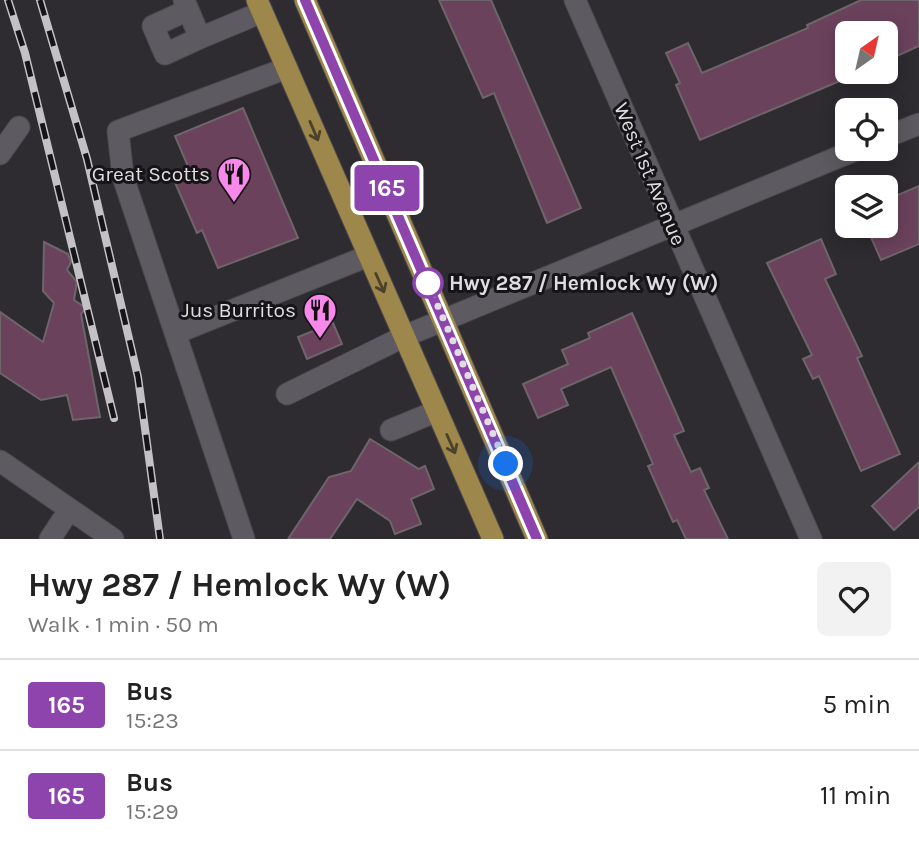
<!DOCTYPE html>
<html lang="en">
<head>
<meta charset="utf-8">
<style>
	:root { --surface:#fff; --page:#f2f2f2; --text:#222; --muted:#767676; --line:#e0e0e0 }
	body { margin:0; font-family:Karla,sans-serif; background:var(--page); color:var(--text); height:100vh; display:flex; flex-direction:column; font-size:26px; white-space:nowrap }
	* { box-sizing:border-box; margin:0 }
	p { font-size:23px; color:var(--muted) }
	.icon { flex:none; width:38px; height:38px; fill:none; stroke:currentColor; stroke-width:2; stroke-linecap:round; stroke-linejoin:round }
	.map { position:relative; height:539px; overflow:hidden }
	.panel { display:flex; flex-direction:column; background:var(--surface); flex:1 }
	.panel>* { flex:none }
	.badge { padding:0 14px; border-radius:5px; font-size:24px; line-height:46px }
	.needle { width:46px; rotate:34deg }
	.tools { position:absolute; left:835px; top:21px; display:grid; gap:14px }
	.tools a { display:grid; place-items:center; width:63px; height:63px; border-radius:10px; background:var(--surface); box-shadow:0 4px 18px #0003; font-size:35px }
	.you { position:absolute; width:35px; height:35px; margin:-18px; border:5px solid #fff; border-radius:50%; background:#1a73e8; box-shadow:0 0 0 10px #1a73e833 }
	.map>.badge { position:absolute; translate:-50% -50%; box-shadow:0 0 0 4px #fff }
	.round { display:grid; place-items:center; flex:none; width:74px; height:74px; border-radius:10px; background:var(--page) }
	.summary { display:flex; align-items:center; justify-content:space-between; height:119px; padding:0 28px }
	h1 { font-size:33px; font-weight:700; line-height:52px }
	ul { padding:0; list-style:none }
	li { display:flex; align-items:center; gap:21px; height:91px; padding:0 28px; border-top:2px solid var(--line) }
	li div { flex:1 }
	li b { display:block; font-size:26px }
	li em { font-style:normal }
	li .badge { min-width:77px; font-weight:700; text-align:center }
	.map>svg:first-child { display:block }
	.building { fill:#6b425c; stroke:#6d656a; stroke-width:2 }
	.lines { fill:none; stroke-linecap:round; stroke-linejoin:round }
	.minor-casing { stroke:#4a484d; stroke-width:23 }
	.major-casing { stroke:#4a484d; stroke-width:23 }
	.minor { stroke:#5e5a61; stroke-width:21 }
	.major { stroke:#9e874a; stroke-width:21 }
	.rail-casing { stroke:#c3c1c6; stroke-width:8 }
	.rail { stroke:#161417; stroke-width:5; stroke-dasharray:16; stroke-linecap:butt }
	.oneway { stroke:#4c422b }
	.line-casing { stroke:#fff; stroke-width:16 }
	.line { stroke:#8e44ad; stroke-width:10 }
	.walk { stroke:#dfdde1; stroke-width:7; stroke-dasharray:0 12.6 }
	.stop-dot { fill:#fff; stroke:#8e44ad; stroke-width:3.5 }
	.labels { text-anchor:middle; stroke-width:6; stroke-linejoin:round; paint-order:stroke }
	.poi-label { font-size:21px; fill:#dfdde1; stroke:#161417; text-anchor:end }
	.street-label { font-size:21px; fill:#dfdde1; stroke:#161417 }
	.stop-label { font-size:21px; font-weight:bold; fill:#dfdde1; stroke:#161417; text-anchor:start }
</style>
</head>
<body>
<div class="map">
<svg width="919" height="539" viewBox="0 0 919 539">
	<rect width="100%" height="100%" fill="#2e2b31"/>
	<!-- building -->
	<path class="building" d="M 439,0 L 491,0 L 581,208 L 547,223 L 494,93 L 483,98 Z
		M 861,0 L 919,0 L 919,46 L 886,61 L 886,33 L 847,33 L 847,72 L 861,72 L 700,140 L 676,85 L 680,83 L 666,53 L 688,43 L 702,73 L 808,28 L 807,25 Z
		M 243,108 L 298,238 L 218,268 L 202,230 L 197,233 L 173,178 L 190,171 L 175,136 Z
		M 919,186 L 919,244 L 881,260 L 866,226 L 886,226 L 886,200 Z
		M 821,239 L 836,274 L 825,279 L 862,356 L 857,358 L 900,454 L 861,471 L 819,376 L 813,379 L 803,359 L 812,355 L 767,263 Z
		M 44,242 L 68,254 L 71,262 L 67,270 L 77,282 L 74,300 L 86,308 L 81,314 L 100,417 L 73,420 L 67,395 L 41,400 L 0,373 L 0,312 L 43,342 L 54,303 L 43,291 Z
		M 632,313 L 684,431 L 674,435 L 691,472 L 700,468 L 709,488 L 704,490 L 728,539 L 686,539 L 677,520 L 673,522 L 648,466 L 653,464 L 611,367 L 561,389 L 568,405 L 538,418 L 523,384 L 568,364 L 562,350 L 590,338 L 588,333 Z
		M 333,323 L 342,344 L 307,359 L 298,337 Z
		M 370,439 L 419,469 L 425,466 L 434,489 L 411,499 L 421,524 L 395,534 L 390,521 L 357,499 L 330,539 L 288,539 L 329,477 L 351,471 Z
		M 919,462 L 919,507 L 894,530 L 872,506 Z"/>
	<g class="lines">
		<defs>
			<path id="minor" d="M 184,0 L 200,38 L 262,12
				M 575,0 L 811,539
				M 188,10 L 153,26 L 165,54 L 200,38
				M 886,137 L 919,124
				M 0,154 L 19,127
				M 176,333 L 368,256
				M 287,394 L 405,336 L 858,149
				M 391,430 L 437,411
				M 0,461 L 113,539
				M 50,539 L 69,510
				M 244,539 L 123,177 L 118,131 L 287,68"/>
			<path id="major" d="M 257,0 L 493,539
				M 305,0 L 537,539"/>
		</defs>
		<!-- minor casing -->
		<use href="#minor" class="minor-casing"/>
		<!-- major casing -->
		<use href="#major" class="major-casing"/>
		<!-- minor -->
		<use href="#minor" class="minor"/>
		<!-- major -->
		<use href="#major" class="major"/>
		<defs>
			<path id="rail" d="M 8,0 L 25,53 L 114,418
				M 40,0 L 87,159 L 138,377 L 160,539"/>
		</defs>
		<!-- rail casing -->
		<use href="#rail" class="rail-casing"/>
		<!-- rail -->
		<use href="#rail" class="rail"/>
	</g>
	<!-- one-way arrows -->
	<defs><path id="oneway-shaft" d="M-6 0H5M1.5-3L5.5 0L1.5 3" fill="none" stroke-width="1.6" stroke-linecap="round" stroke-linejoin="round" transform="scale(1.75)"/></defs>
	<g class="oneway">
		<use href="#oneway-shaft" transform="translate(314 131) rotate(67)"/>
		<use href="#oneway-shaft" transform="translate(380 283) rotate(66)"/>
		<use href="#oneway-shaft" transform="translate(451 444) rotate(66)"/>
	</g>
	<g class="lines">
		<defs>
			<path id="line" d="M 305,0 L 537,539"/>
		</defs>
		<!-- line casing -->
		<use href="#line" class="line-casing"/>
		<!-- line -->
		<use href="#line" class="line"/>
		<!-- walk -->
		<path class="walk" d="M 428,283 L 506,464"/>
	</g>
	<!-- icons -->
	<defs>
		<symbol id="restaurant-pin" viewBox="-11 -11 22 30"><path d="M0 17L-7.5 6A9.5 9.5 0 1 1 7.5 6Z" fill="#f888ea" stroke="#161417"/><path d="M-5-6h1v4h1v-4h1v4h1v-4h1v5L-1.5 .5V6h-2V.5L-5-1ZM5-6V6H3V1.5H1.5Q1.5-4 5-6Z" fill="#111"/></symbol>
	</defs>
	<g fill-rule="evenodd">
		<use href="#restaurant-pin" x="215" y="155" width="38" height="52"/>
		<use href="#restaurant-pin" x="301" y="291" width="38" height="52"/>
	</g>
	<!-- markers -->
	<circle class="stop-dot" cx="428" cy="283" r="14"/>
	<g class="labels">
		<!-- poi labels -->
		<g class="poi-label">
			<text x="210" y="181">Great Scotts</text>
			<text x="296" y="317">Jus Burritos</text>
		</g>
		<!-- street labels -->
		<g class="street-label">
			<text transform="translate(650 174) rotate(67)" y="7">West 1st Avenue</text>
		</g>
		<!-- stop labels -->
		<g class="stop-label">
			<text x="449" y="290">Hwy 287 / Hemlock Wy (W)</text>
		</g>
	</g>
</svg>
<div class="tools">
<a><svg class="needle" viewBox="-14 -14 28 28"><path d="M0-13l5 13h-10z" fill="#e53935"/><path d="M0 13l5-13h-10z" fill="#767676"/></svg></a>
<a><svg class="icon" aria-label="locate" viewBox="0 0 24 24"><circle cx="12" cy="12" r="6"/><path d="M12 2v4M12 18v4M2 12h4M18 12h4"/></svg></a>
<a><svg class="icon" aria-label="layers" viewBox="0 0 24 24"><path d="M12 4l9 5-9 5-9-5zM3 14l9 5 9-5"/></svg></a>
</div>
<div class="you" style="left:506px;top:464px"></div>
<b class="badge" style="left:387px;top:188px;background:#8e44ad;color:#fff">165</b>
</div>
<section class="panel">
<div class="summary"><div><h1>Hwy 287 / Hemlock Wy (W)</h1><p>Walk · 1 min · 50 m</p></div><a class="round"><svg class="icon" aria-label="heart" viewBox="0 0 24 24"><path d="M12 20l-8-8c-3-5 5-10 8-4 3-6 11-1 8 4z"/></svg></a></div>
<ul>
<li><span class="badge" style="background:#8e44ad;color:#fff">165</span><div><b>Bus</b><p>15:23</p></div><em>5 min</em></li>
<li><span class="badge" style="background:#8e44ad;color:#fff">165</span><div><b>Bus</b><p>15:29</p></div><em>11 min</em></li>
</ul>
</section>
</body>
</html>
